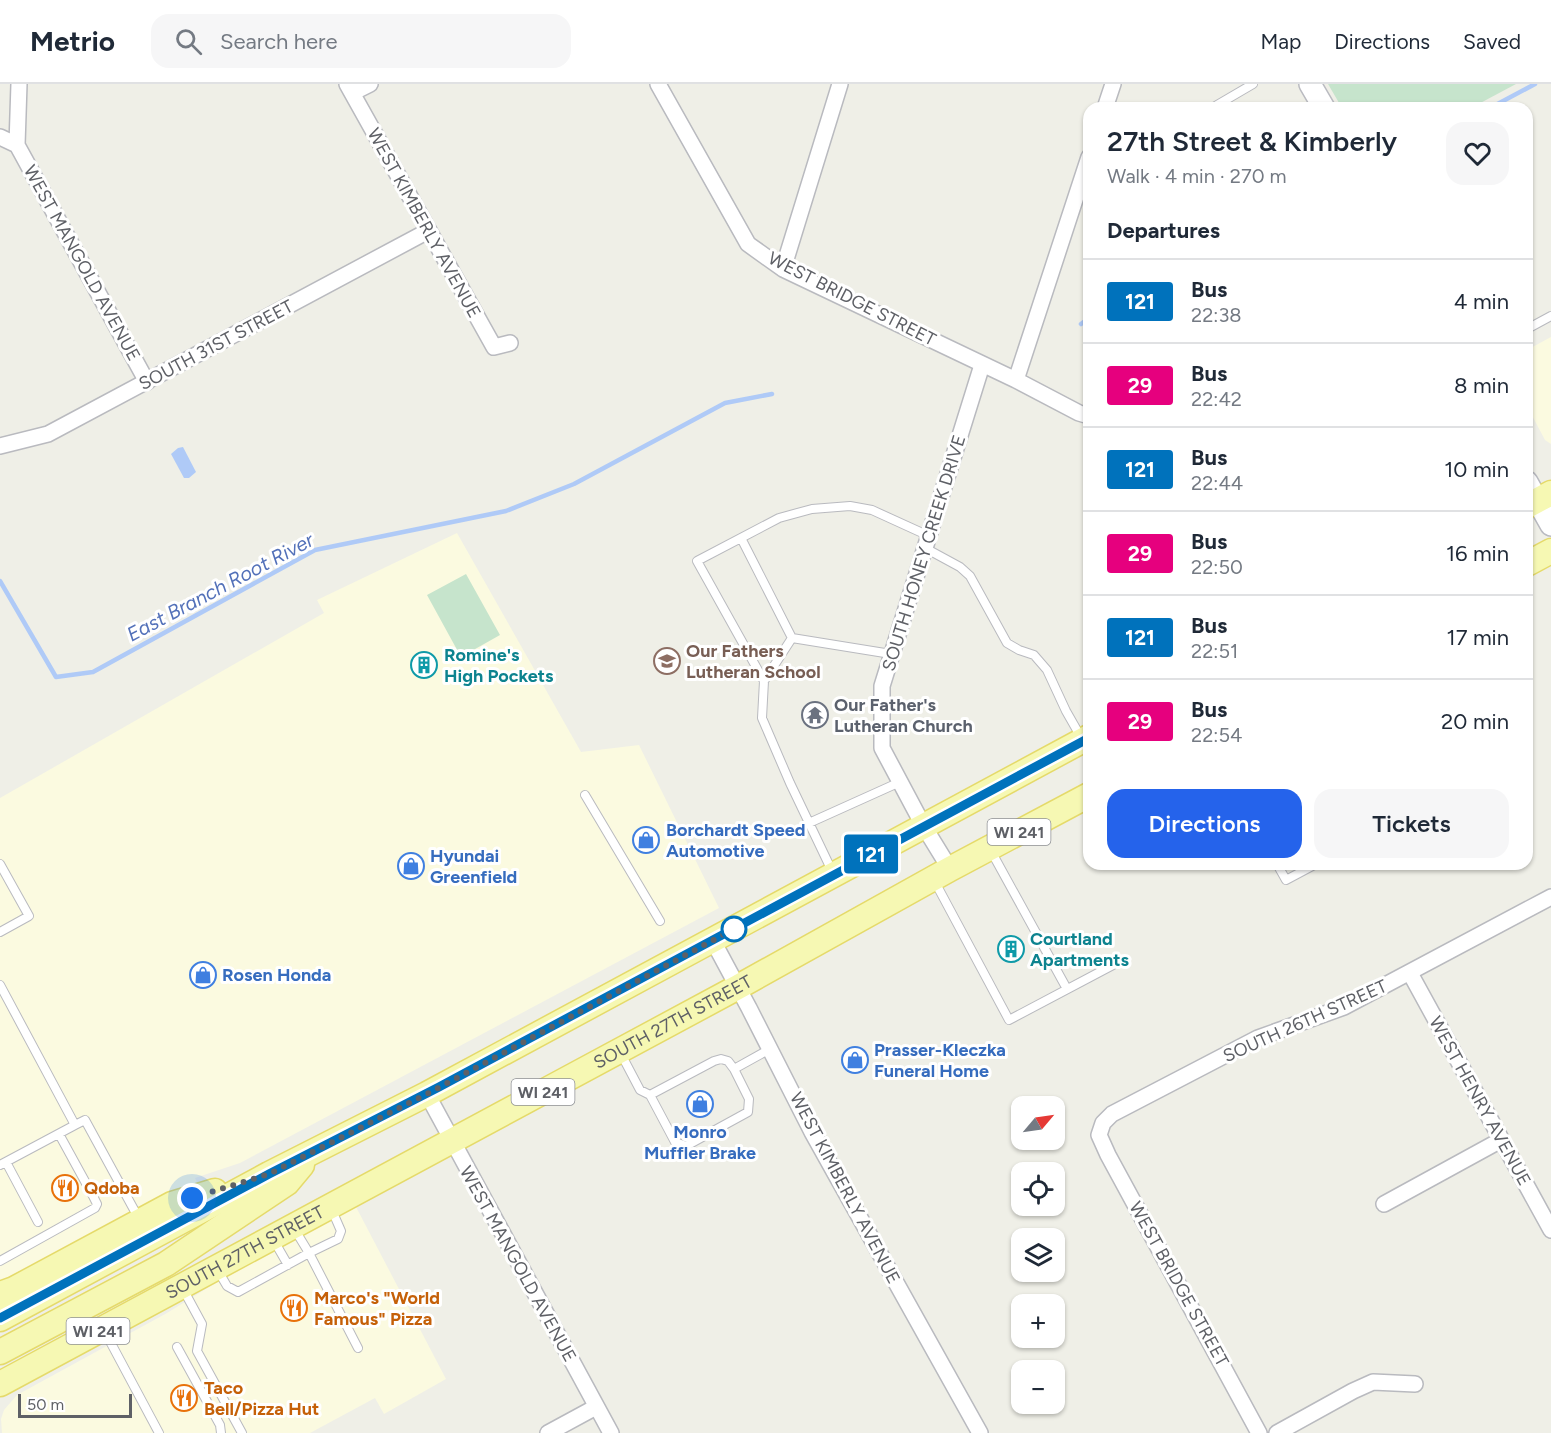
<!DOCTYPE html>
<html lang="en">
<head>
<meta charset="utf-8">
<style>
	:root { --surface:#fff; --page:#f6f6f7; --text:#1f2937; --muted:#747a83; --line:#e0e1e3; --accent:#2563eb }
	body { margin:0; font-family:Figtree,sans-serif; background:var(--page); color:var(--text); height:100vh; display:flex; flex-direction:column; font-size:22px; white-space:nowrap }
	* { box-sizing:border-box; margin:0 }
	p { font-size:20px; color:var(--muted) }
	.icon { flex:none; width:33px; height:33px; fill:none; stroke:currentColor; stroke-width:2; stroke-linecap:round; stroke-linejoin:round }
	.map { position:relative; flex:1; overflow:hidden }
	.sheet { position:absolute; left:1083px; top:18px; width:450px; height:768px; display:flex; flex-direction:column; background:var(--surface); border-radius:18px; box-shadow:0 2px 4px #0004 }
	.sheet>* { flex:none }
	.badge { padding:0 12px; border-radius:4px; font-size:21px; line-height:39px }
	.needle { width:39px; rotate:61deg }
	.buttons { position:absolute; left:1011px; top:1012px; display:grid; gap:12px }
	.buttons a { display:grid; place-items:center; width:54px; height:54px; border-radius:12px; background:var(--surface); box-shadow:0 2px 4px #0004; font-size:30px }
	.scale { position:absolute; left:18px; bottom:15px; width:114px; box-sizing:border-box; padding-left:6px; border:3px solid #5e6066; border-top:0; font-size:16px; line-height:21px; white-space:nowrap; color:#5e6066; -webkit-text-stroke:4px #fff; paint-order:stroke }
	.you { position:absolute; width:30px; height:30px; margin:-15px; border:4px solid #fff; border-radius:50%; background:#1a73e8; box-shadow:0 0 0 9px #1a73e833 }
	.map>.badge { position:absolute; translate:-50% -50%; box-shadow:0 0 0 3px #fff }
	h2 { padding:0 24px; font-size:22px; line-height:54px }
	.round { display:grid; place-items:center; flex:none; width:63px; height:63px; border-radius:18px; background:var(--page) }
	.summary { display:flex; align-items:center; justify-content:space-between; height:102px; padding:0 24px }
	h1 { font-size:28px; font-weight:600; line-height:45px }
	.cta { display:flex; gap:12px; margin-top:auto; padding:12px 24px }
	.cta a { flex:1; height:69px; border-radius:18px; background:var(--accent); color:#fff; font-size:24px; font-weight:600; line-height:69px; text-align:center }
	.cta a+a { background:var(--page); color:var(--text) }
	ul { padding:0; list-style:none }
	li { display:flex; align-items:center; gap:18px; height:84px; padding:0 24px; border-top:2px solid var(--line) }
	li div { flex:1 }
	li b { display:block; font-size:22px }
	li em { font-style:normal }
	li .badge { min-width:66px; font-weight:700; text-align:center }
	header { display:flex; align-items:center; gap:36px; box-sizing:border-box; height:84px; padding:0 30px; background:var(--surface); border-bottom:2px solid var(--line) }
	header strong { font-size:28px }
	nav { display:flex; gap:33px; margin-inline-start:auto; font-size:21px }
	.search { width:420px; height:54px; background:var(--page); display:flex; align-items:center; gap:15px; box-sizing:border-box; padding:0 21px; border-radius:18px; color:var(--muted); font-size:22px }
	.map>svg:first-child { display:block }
	.commercial { fill:#fbfae0 }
	.green { fill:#c6e4cc }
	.water { fill:#afcaf7 }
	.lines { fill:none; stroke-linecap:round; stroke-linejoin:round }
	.stream { stroke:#afcaf7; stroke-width:4.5 }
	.lane-casing { stroke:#b9babf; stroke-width:10 }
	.street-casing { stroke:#b9babf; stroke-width:18 }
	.secondary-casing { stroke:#babbc1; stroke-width:24 }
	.primary-casing { stroke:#e5da6a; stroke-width:27 }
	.lane { stroke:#fff; stroke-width:8 }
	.street { stroke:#fff; stroke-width:15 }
	.secondary { stroke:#fff; stroke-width:21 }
	.primary { stroke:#f6f8b3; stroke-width:24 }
	.line-casing { stroke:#fff; stroke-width:14 }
	.line { stroke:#0072bc; stroke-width:9 }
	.walk { stroke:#5e6066; stroke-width:6; stroke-dasharray:0 10.8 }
	.stop-dot { fill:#fff; stroke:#0072bc; stroke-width:3 }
	.labels { text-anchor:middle; stroke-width:6; stroke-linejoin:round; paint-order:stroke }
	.shield { fill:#fff; stroke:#8e9094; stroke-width:1.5 }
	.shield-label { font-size:16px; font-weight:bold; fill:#5e6066 }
	.street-label { font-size:18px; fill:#5e6066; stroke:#fff }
	.education-label { font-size:18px; font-weight:bold; fill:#785e54; stroke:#fff; text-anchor:start }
	.culture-label { font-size:18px; font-weight:bold; fill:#0d838f; stroke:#fff; text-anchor:start }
	.worship-label { font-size:18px; font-weight:bold; fill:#5b616d; stroke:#fff; text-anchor:start }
	.shop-label { font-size:18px; font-weight:bold; fill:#366cbe; stroke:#fff; text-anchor:start }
	.food-label { font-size:18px; font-weight:bold; fill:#c56008; stroke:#fff; text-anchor:start }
	.water-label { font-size:20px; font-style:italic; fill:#5371b9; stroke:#fff }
</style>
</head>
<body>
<header>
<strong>Metrio</strong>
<div class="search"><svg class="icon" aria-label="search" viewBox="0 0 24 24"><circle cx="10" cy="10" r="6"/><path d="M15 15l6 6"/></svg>Search here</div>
<nav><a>Map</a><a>Directions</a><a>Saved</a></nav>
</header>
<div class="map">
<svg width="1551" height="1349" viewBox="0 0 1551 1349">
	<rect width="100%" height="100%" fill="#efefe7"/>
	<!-- commercial -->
	<path class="commercial" d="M 1551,253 L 1551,360 L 1545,356 L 1527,322 L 1527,266 Z
		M 457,449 L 581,668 L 639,661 L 719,824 L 240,1079 L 195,1094 L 199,1102 L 0,1204 L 0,714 L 324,529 L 317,516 Z
		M 355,1121 L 446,1295 L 384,1330 L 375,1314 L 310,1349 L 2,1349 L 1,1335 L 4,1326 L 17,1311 L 167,1229 L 251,1177 Z"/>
	<!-- green -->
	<path class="green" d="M 1328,0 L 1516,0 L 1471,24 L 1342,24 Z
		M 466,490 L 500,551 L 461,573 L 427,511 Z"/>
	<!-- water -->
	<path class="water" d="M 183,363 L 196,388 L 189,394 L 184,394 L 171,370 L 178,364 Z"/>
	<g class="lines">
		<!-- stream -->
		<path class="stream" d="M 1490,24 L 1535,0
			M 1081,240 L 1089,234
			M 0,497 L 56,593 L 93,588 L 315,466 L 506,427 L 574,400 L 725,319 L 772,310"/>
		<defs>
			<path id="lane" d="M 1212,24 L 1253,0
				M 1527,245 L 1551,232
				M 741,454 L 792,554
				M 925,464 L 960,483 L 970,492 L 1007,559 L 1019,566 L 1034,571 L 1047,586 L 1066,627 L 1082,655
				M 764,597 L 697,477 L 779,434 L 812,425 L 850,422 L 872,426 L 929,452
				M 585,711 L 660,837
				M 809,739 L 900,698
				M 991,767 L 1067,905
				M 0,780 L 29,832 L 0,848
				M 1277,780 L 1286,796 L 1316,780
				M 833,789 L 790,699 L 762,634 L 764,597 L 792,554 L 891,570
				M 935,798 L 1009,936 L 1113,881
				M 0,901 L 75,1041 L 85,1036 L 138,1133
				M 620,968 L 640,1006 L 650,1011 L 714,977 L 721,975 L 728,977 L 734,985 L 770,965
				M 650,1011 L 675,1058 L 686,1062 L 748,1028 L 749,1015 L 734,985
				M 6,1078 L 38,1138
				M 0,1081 L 75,1041
				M 295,1146 L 309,1169 L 338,1155 L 341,1147 L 331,1124
				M 273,1155 L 288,1181
				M 0,1177 L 95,1124 L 97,1120 L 93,1112 L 59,1050
				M 217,1185 L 227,1202 L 238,1208 L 309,1169 L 358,1264
				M 183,1205 L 202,1240 L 197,1267 L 242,1349
				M 105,1248 L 159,1349
				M 177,1263 L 220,1341 L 221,1349"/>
			<path id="street" d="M 19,0 L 17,61 L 147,298
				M 347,0 L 494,263 L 510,259
				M 658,0 L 748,160 L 783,185 L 1016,296 L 1079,329 L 1089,332
				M 352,9 L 370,0
				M 1105,24 L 1113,0
				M 0,53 L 17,61
				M 783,185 L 840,0
				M 1016,296 L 1089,73
				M 0,362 L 48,350 L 428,147
				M 950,785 L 923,741 L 882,664 L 882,602 L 982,281
				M 713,857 L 749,924 L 812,1048 L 980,1349
				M 1410,889 L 1551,1146
				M 427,1010 L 611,1349
				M 1384,1120 L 1501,1056
				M 548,1349 L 596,1323
				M 1259,1349 L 1108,1071 L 1099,1051 L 1103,1039 L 1112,1030 L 1258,954 L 1344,923 L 1551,813
				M 1277,1349 L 1353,1307 L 1373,1298 L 1415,1300"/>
			<path id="secondary" d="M 1310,0 L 1324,24
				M 1527,398 L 1551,441"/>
			<g id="primary">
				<path d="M 1527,422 L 1551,409"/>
				<path d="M 1527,480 L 1551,467"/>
				<path d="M 0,1210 L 14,1205 L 172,1120 L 215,1107"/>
				<path d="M 0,1235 L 269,1090 L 427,1010 L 1089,653"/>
				<path d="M 0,1268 L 166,1180 L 287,1099 L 302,1081"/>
				<path id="s1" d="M 0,1300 L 738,903 L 950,785 L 1089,711"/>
			</g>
		</defs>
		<!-- lane casing -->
		<use href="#lane" class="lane-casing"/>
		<!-- street casing -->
		<use href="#street" class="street-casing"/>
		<!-- secondary casing -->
		<use href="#secondary" class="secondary-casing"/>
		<!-- primary casing -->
		<use href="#primary" class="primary-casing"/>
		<!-- lane -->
		<use href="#lane" class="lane"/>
		<!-- street -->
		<use href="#street" class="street"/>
		<!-- secondary -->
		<use href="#secondary" class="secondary"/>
		<!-- primary -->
		<use href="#primary" class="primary"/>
	</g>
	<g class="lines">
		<defs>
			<path id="line" d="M 0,1234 L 269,1090 L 439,1003 L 1089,654"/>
		</defs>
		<!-- line casing -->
		<use href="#line" class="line-casing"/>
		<!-- line -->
		<use href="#line" class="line"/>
		<!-- walk -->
		<path class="walk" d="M 192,1114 L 269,1090 L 427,1010 L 734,845"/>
	</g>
	<!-- icons -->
	<defs>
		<symbol id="school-ring" viewBox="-11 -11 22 22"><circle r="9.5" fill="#fff" stroke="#8d6e63" stroke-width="1.5"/><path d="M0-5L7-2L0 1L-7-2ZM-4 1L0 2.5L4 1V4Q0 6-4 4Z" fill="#8d6e63"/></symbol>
		<symbol id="building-ring" viewBox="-11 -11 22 22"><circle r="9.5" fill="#fff" stroke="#0f9aa8" stroke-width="1.5"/><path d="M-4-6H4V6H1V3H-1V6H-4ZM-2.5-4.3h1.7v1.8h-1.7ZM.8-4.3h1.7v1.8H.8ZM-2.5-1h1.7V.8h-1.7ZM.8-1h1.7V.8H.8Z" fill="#0f9aa8"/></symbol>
		<symbol id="temple-ring" viewBox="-11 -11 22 22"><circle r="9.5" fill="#fff" stroke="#6b7280" stroke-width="1.5"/><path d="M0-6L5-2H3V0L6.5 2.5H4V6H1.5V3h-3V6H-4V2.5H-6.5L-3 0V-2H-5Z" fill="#6b7280"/></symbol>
		<symbol id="shop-ring" viewBox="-11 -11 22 22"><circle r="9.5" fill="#fff" stroke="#3f7fe0" stroke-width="1.5"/><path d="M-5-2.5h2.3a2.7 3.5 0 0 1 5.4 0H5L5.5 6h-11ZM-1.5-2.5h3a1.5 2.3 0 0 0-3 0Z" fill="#3f7fe0"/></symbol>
		<symbol id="restaurant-ring" viewBox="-11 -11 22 22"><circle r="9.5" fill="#fff" stroke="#e8710a" stroke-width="1.5"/><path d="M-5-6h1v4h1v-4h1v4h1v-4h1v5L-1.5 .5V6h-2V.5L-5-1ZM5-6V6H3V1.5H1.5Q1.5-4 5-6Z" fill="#e8710a"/></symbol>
	</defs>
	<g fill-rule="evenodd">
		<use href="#school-ring" x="652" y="562" width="30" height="30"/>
		<use href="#building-ring" x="409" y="566" width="30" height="30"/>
		<use href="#temple-ring" x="800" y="616" width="30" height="30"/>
		<use href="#shop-ring" x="631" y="741" width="30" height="30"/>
		<use href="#shop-ring" x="396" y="767" width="30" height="30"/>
		<use href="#building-ring" x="996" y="850" width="30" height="30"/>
		<use href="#shop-ring" x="188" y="876" width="30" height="30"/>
		<use href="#shop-ring" x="840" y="961" width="30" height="30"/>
		<use href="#shop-ring" x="685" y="1005" width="30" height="30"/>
		<use href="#restaurant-ring" x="50" y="1089" width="30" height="30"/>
		<use href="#restaurant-ring" x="279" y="1209" width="30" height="30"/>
		<use href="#restaurant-ring" x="169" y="1299" width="30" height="30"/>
	</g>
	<!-- markers -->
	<circle class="stop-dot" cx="734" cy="845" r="12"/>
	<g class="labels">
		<!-- shield labels -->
		<g class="shield">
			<rect x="987.5" y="735" width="63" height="26" rx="4.5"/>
			<rect x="511.5" y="995" width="63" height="26" rx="4.5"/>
			<rect x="66.5" y="1234" width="63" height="26" rx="4.5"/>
		</g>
		<g class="shield-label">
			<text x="1019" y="754">WI 241</text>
			<text x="543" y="1014">WI 241</text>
			<text x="98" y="1253">WI 241</text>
		</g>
		<!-- street labels -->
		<g class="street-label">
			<text transform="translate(424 139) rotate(61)" y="6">WEST KIMBERLY AVENUE</text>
			<text transform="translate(82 179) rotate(61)" y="6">WEST MANGOLD AVENUE</text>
			<text transform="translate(852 215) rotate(27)" y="6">WEST BRIDGE STREET</text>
			<text transform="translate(216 261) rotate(-28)" y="6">SOUTH 31ST STREET</text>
			<text transform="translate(924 469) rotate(-73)" y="6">SOUTH HONEY CREEK DRIVE</text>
			<text transform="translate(1305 937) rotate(-24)" y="6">SOUTH 26TH STREET</text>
			<text dy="6" stroke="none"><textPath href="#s1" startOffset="764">SOUTH 27TH STREET</textPath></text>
			<text transform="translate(1480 1017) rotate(61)" y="6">WEST HENRY AVENUE</text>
			<text transform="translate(845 1104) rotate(62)" y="6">WEST KIMBERLY AVENUE</text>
			<text dy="6" stroke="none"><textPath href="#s1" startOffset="278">SOUTH 27TH STREET</textPath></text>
			<text transform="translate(518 1180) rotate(61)" y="6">WEST MANGOLD AVENUE</text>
			<text transform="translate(1179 1200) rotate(61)" y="6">WEST BRIDGE STREET</text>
		</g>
		<!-- education labels -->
		<g class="education-label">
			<text x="686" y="573">Our Fathers<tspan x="686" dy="21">Lutheran School</tspan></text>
		</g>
		<!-- culture labels -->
		<g class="culture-label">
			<text x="444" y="577">Romine's<tspan x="444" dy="21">High Pockets</tspan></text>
			<text x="1030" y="861">Courtland<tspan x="1030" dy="21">Apartments</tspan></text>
		</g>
		<!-- worship labels -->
		<g class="worship-label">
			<text x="834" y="627">Our Father's<tspan x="834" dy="21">Lutheran Church</tspan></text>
		</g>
		<!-- shop labels -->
		<g class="shop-label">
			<text x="666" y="752">Borchardt Speed<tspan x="666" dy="21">Automotive</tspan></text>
			<text x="430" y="778">Hyundai<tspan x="430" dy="21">Greenfield</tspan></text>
			<text x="222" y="897">Rosen Honda</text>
			<text x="874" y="972">Prasser-Kleczka<tspan x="874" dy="21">Funeral Home</tspan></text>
			<text x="700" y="1054" text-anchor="middle">Monro<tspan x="700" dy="21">Muffler Brake</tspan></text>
		</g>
		<!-- food labels -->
		<g class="food-label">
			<text x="84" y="1110">Qdoba</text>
			<text x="314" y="1220">Marco's "World<tspan x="314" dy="21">Famous" Pizza</tspan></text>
			<text x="204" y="1310">Taco<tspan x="204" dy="21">Bell/Pizza Hut</tspan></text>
		</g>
		<!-- water labels -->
		<g class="water-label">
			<text transform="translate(220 503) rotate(-28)" y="7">East Branch Root River</text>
		</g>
	</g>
</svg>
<div class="buttons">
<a><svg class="needle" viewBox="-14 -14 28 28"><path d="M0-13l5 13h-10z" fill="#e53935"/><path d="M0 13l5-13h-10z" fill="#747a83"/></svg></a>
<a><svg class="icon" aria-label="locate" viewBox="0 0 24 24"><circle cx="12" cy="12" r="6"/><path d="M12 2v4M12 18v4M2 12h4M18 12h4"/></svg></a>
<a><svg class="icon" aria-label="layers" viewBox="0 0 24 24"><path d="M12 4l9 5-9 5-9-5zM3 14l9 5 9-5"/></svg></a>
<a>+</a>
<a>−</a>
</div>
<div class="scale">50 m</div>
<div class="you" style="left:192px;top:1114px"></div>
<b class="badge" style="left:871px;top:770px;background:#0072bc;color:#fff">121</b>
<section class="sheet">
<div class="summary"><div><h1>27th Street &amp; Kimberly</h1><p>Walk · 4 min · 270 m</p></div><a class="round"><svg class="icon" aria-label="heart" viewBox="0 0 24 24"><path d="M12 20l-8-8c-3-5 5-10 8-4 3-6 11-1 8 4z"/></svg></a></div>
<h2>Departures</h2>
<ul>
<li><span class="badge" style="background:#0072bc;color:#fff">121</span><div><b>Bus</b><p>22:38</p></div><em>4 min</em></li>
<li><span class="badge" style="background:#e6007e;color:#fff">29</span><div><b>Bus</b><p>22:42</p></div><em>8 min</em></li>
<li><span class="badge" style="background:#0072bc;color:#fff">121</span><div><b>Bus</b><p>22:44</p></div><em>10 min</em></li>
<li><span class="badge" style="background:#e6007e;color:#fff">29</span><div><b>Bus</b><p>22:50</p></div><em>16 min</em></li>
<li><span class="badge" style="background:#0072bc;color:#fff">121</span><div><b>Bus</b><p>22:51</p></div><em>17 min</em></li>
<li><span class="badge" style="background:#e6007e;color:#fff">29</span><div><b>Bus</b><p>22:54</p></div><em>20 min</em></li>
</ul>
<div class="cta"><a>Directions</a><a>Tickets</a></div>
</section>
</div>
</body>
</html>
